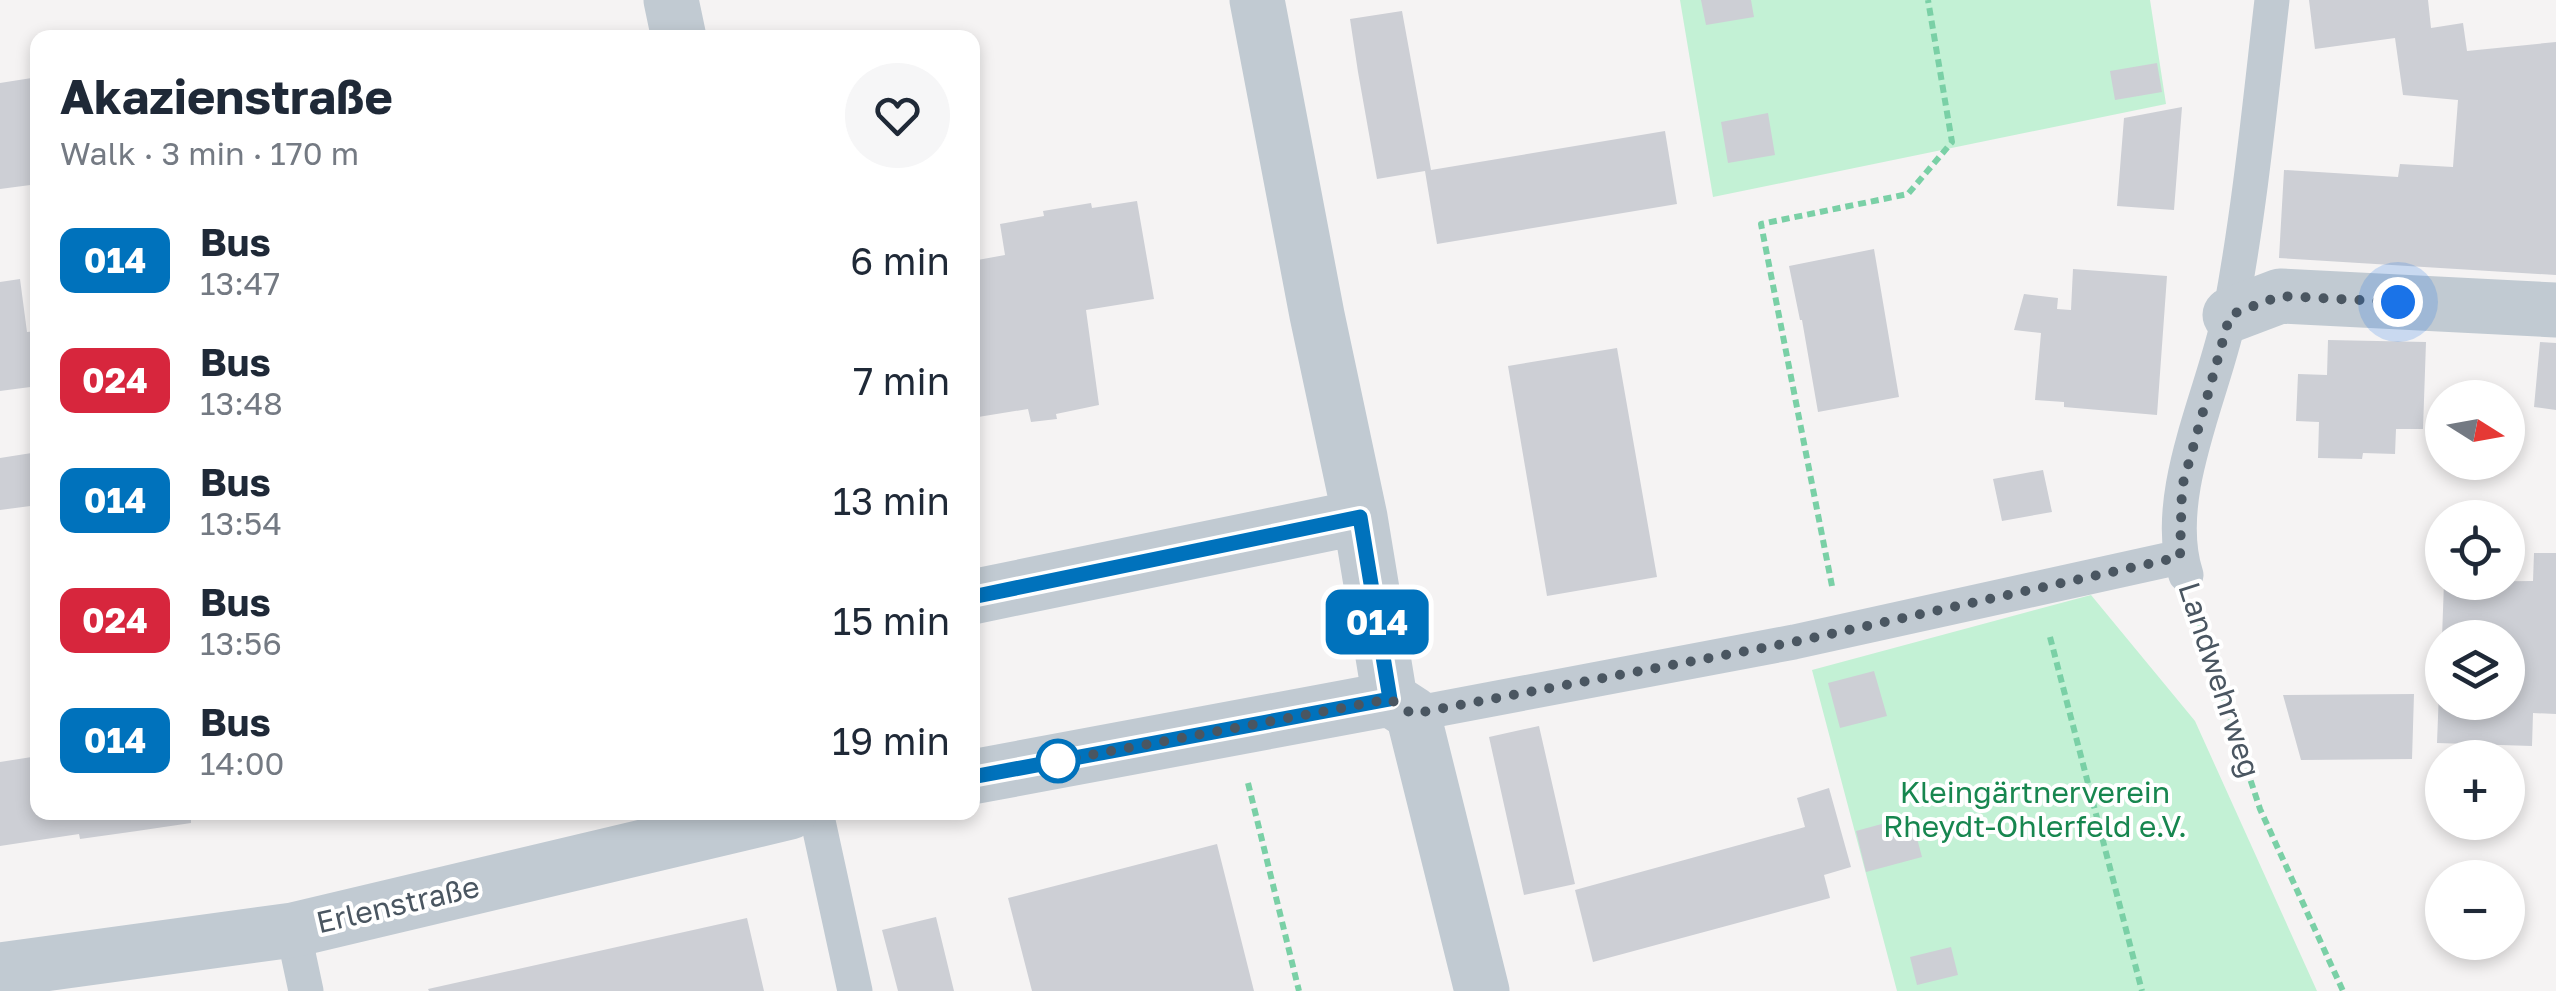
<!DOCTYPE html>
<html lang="en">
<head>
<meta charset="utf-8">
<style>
	:root { --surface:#fff; --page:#f6f6f7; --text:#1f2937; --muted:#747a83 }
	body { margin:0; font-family:"Golos Text",sans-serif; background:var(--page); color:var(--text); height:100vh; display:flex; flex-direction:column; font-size:38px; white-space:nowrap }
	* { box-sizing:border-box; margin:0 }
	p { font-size:32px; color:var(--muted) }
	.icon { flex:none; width:55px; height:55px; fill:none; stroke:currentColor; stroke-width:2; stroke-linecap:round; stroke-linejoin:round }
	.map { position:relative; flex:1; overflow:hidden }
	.panel { position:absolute; left:30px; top:30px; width:950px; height:790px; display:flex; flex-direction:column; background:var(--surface); border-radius:20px; box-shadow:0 5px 15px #0003 }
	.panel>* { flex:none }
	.badge { padding:0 20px; border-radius:15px; font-size:35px; line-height:65px }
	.needle { width:65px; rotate:101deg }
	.fabs { position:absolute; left:2425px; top:380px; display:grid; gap:20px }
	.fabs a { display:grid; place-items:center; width:100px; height:100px; border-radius:50%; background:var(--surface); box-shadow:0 5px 15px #0003; font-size:50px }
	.you { position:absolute; width:50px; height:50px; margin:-25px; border:8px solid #fff; border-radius:50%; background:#1a73e8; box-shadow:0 0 0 15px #1a73e833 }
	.map>.badge { position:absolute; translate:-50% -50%; box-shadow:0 0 0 5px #fff }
	.round { display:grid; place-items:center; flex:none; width:105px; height:105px; border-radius:52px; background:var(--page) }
	.summary { display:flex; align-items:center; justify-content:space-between; height:170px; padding:0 30px }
	h1 { font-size:48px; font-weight:700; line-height:75px }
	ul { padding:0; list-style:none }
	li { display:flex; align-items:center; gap:30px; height:120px; padding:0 30px }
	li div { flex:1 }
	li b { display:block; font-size:38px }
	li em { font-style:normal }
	li .badge { min-width:110px; font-weight:700; text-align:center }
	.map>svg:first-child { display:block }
	.green { fill:#c3f1d5 }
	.building { fill:#cdcfd5 }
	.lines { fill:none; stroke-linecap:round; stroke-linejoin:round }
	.path { stroke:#7ad0a6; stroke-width:6; stroke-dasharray:8 5; stroke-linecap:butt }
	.lane { stroke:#c1cad2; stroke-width:35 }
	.street { stroke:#c1cad2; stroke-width:55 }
	.line-casing { stroke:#fff; stroke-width:22 }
	.line { stroke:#0072bc; stroke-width:15 }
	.walk { stroke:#4a5661; stroke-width:10; stroke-dasharray:0 18 }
	.stop-dot { fill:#fff; stroke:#0072bc; stroke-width:5 }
	.labels { text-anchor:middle; stroke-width:8; stroke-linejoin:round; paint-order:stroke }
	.street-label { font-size:30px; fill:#4a5661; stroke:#fff }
	.park-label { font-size:30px; fill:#17864f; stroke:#fff }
</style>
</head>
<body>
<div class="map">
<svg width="2556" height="991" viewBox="0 0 2556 991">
	<rect width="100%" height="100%" fill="#f5f3f3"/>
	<!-- green -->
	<path class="green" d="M 1680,0 L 2150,0 L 2166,104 L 1713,197 Z
		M 2091,595 L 2195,721 L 2317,991 L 1897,991 L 1812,670 Z"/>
	<!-- building -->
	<path class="building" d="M 1701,0 L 1751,0 L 1754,17 L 1706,25 Z
		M 2309,0 L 2428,0 L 2431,28 L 2463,23 L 2467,51 L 2556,42 L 2556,275 L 2279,258 L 2284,170 L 2398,177 L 2400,164 L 2453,167 L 2458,100 L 2403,95 L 2395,38 L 2315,49 Z
		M 1402,11 L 1431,170 L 1665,131 L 1677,204 L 1437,244 L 1425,171 L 1377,179 L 1358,72 L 1350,19 Z
		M 2157,63 L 2162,92 L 2115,100 L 2110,71 Z
		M 38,77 L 38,184 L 0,189 L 0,83 Z
		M 2182,107 L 2174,210 L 2117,206 L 2124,118 Z
		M 1768,113 L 1775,155 L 1728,163 L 1721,122 Z
		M 1137,201 L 1154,299 L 1086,310 L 1099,405 L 1056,414 L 1057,419 L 1031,422 L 1028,409 L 972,418 L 972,261 L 1005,255 L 1000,224 L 1044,216 L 1043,211 L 1091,203 L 1092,208 Z
		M 1874,249 L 1899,397 L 1818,412 L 1802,320 L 1800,320 L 1789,266 Z
		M 2073,269 L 2167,276 L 2157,415 L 2064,407 L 2064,402 L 2035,400 L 2041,333 L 2014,330 L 2024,294 L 2058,298 L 2057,309 L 2071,310 Z
		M 20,279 L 27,332 L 38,331 L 38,386 L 0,391 L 0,282 Z
		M 2328,340 L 2426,342 L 2423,429 L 2396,429 L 2395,454 L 2363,453 L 2362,459 L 2318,458 L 2319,422 L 2296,421 L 2298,374 L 2327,375 Z
		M 2540,342 L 2556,343 L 2556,410 L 2534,407 Z
		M 1617,348 L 1657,577 L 1547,596 L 1508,366 Z
		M 38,452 L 38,505 L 0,510 L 0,458 Z
		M 2043,470 L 2052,512 L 2002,521 L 1993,479 Z
		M 2534,553 L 2556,553 L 2556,714 L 2533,713 L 2532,746 L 2437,743 L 2439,691 L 2442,691 L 2442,702 L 2508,702 L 2508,638 L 2442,638 L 2444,582 L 2533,581 Z
		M 1874,671 L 1887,716 L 1840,728 L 1828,683 Z
		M 2414,694 L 2412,759 L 2301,760 L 2283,695 Z
		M 1539,726 L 1575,884 L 1524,895 L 1489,737 Z
		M 38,756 L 38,812 L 216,812 L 216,815 L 191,818 L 191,823 L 137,831 L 80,839 L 79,834 L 0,846 L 0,762 Z
		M 1829,788 L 1851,867 L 1824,875 L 1830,898 L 1593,962 L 1575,890 L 1805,827 L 1797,798 Z
		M 1911,816 L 1922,857 L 1866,872 L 1856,831 Z
		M 1217,844 L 1254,991 L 1032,991 L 1008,898 Z
		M 936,917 L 954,991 L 898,991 L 882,930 Z
		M 747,918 L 764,991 L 429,991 L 428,989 Z
		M 1951,947 L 1958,975 L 1917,985 L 1910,957 Z"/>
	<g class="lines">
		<!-- path -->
		<path class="path" d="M 1832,586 L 1761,224 L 1908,194 L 1952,142 L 1928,0
			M 2198,620 L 2260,809 L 2343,991
			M 2050,637 L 2142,991
			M 1248,783 L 1299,991"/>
		<!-- lane -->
		<path class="lane" d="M 2186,575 C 2160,495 2216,389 2231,309 C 2250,207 2260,103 2272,0
			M 1413,714 L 1794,642 L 2180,557
			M 816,812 L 855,991
			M 293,930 L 306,991"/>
		<!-- street -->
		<path class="street" d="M 671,0 L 679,38
			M 1257,0 L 1317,315 L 1360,517 L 1390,699 L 1413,714 L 1482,991
			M 2230,315 L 2280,296 L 2556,310
			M 972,597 L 1360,517
			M 972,777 L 1390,699
			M 0,970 L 293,930 L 790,812"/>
	</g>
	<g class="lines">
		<defs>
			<path id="line" d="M 972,597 L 1360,517 L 1390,699 L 972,777"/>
		</defs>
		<!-- line casing -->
		<use href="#line" class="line-casing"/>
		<!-- line -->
		<use href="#line" class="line"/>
		<!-- walk -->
		<path class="walk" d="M 1058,761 L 1390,699 L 1412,714 L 1794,642 L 2180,557 L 2182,487 L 2230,315 L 2280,296 L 2398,302"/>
	</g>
	<!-- markers -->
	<circle class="stop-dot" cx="1058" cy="761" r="20"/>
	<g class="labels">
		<!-- street labels -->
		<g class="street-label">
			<text transform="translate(2219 680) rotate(72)" y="10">Landwehrweg</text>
			<text transform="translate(398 905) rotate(-13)" y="10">Erlenstraße</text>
		</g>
		<!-- park labels -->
		<g class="park-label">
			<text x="2035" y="803">Kleingärtnerverein<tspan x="2035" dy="34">Rheydt-Ohlerfeld e.V.</tspan></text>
		</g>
	</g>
</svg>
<div class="fabs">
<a><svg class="needle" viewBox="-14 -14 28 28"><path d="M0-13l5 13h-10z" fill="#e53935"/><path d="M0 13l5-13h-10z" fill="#747a83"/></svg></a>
<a><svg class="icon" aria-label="locate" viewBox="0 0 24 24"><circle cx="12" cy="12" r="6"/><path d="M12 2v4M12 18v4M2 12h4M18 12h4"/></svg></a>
<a><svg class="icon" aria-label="layers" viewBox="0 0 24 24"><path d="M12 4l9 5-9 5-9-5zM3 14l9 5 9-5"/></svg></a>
<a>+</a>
<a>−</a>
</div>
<div class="you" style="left:2398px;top:302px"></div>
<b class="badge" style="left:1377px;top:622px;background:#0072bc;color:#fff">014</b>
<section class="panel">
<div class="summary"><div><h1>Akazienstraße</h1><p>Walk · 3 min · 170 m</p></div><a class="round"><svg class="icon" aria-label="heart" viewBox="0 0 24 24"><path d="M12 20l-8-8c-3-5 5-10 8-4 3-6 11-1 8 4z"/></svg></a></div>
<ul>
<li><span class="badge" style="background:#0072bc;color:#fff">014</span><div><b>Bus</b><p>13:47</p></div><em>6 min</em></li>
<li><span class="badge" style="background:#d7263d;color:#fff">024</span><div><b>Bus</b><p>13:48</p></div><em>7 min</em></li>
<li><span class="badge" style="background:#0072bc;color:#fff">014</span><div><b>Bus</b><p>13:54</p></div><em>13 min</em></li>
<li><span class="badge" style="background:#d7263d;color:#fff">024</span><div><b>Bus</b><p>13:56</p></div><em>15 min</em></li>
<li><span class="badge" style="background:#0072bc;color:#fff">014</span><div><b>Bus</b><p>14:00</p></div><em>19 min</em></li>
</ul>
</section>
</div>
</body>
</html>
